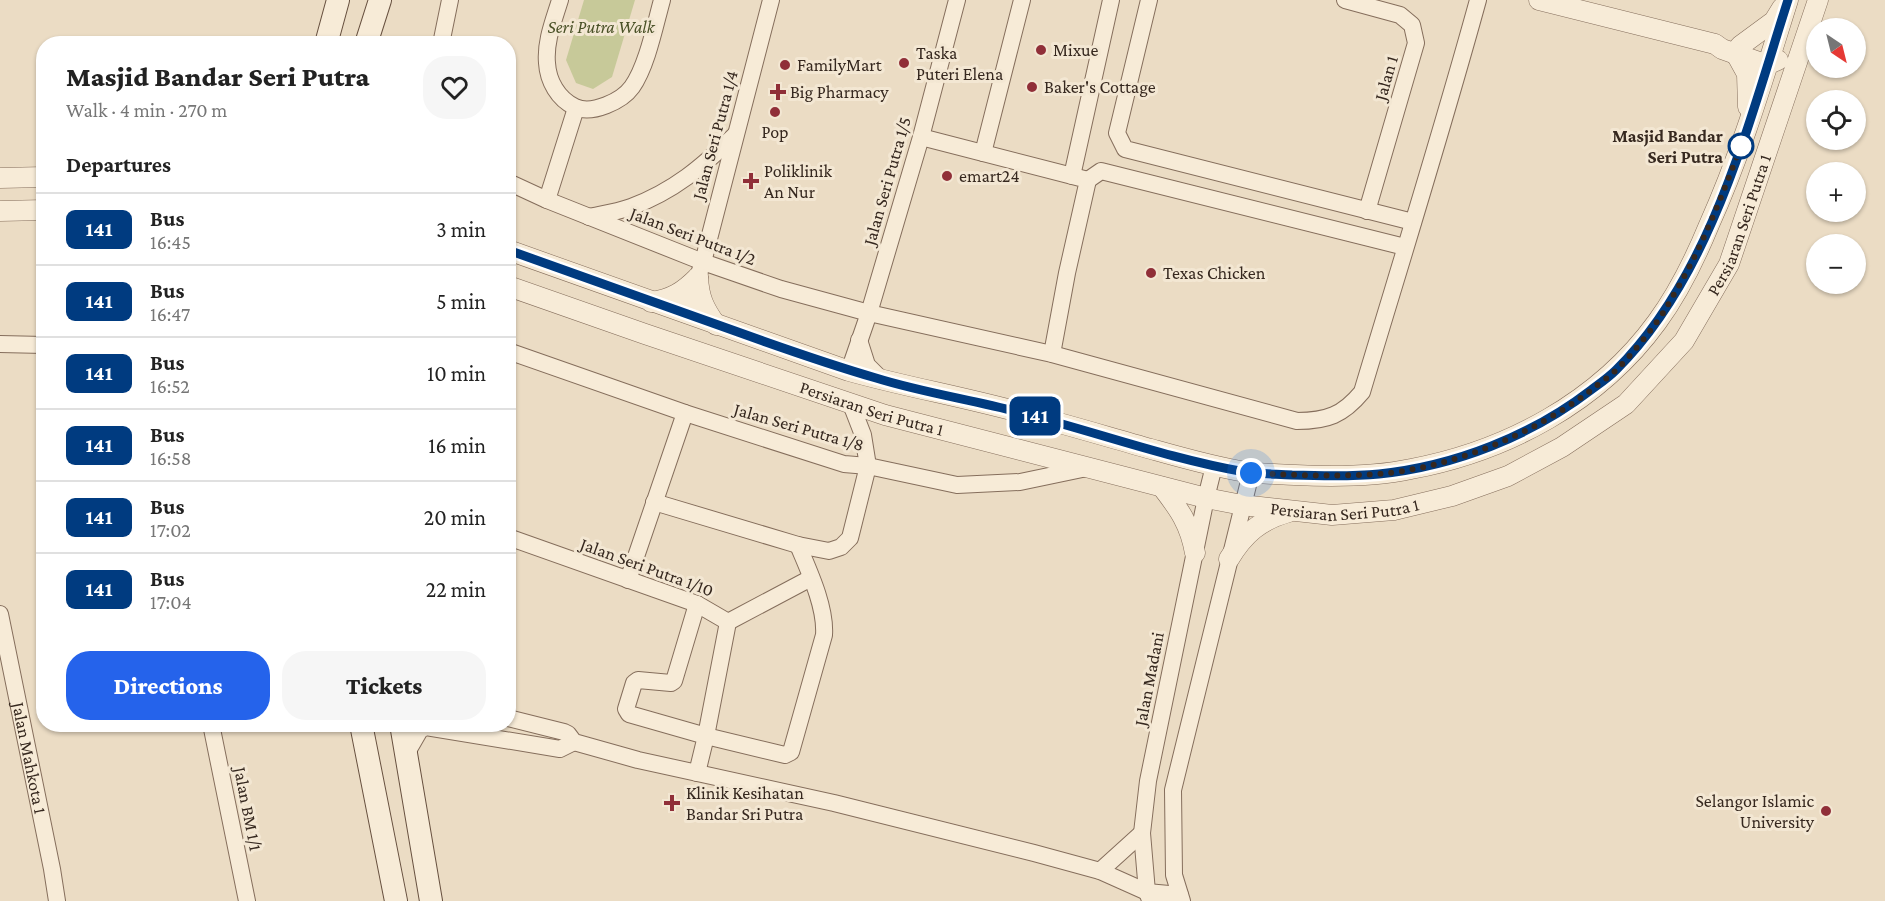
<!DOCTYPE html>
<html lang="en">
<head>
<meta charset="utf-8">
<style>
	:root { --surface:#fff; --page:#f6f6f6; --text:#222; --muted:#767676; --line:#e0e0e0; --accent:#2563eb }
	body { margin:0; font-family:"Crimson Pro",serif; background:var(--page); color:var(--text); height:100vh; display:flex; flex-direction:column; font-size:22px; white-space:nowrap }
	* { box-sizing:border-box; margin:0 }
	p { font-size:20px; color:var(--muted) }
	.icon { flex:none; width:33px; height:33px; fill:none; stroke:currentColor; stroke-width:2; stroke-linecap:round; stroke-linejoin:round }
	.map { position:relative; flex:1; overflow:hidden }
	.panel { position:absolute; left:36px; top:36px; width:480px; height:696px; display:flex; flex-direction:column; background:var(--surface); border-radius:24px; box-shadow:0 2px 4px #0004 }
	.panel>* { flex:none }
	.badge { padding:0 12px; border-radius:9px; font-size:21px; line-height:39px }
	.needle { width:39px; rotate:145deg }
	.tools { position:absolute; left:1806px; top:18px; display:grid; gap:12px }
	.tools a { display:grid; place-items:center; width:60px; height:60px; border-radius:50%; background:var(--surface); box-shadow:0 2px 4px #0004; font-size:30px }
	.you { position:absolute; width:30px; height:30px; margin:-15px; border:4px solid #fff; border-radius:50%; background:#1a73e8; box-shadow:0 0 0 9px #1a73e833 }
	.map>.badge { position:absolute; translate:-50% -50%; box-shadow:0 0 0 3px #fff }
	h2 { padding:0 30px; font-size:22px; line-height:54px }
	.round { display:grid; place-items:center; flex:none; width:63px; height:63px; border-radius:24px; background:var(--page) }
	.headline { display:flex; align-items:center; justify-content:space-between; height:102px; padding:0 30px }
	h1 { font-size:28px; font-weight:800; line-height:45px }
	.primary-button { display:flex; gap:12px; margin-top:auto; padding:12px 30px }
	.primary-button a { flex:1; height:69px; border-radius:24px; background:var(--accent); color:#fff; font-size:24px; font-weight:800; line-height:69px; text-align:center }
	.primary-button a+a { background:var(--page); color:var(--text) }
	ul { padding:0; list-style:none }
	li { display:flex; align-items:center; gap:18px; height:72px; padding:0 30px; border-top:2px solid var(--line) }
	li div { flex:1 }
	li b { display:block; font-size:22px }
	li em { font-style:normal }
	li .badge { min-width:66px; font-weight:700; text-align:center }
	.map>svg:first-child { display:block }
	.green { fill:#c7c999 }
	.lines { fill:none; stroke-linecap:round; stroke-linejoin:round }
	.minor-casing { stroke:#856e5c; stroke-width:18 }
	.tertiary-casing { stroke:#856e5c; stroke-width:21 }
	.secondary-casing { stroke:#67503f; stroke-width:24 }
	.minor { stroke:#f7ebd7; stroke-width:16 }
	.tertiary { stroke:#f7ebd7; stroke-width:20 }
	.secondary { stroke:#f7ebd7; stroke-width:22 }
	.line-casing { stroke:#fff; stroke-width:14 }
	.line { stroke:#003b80; stroke-width:9 }
	.walk { stroke:#36281f; stroke-width:6; stroke-dasharray:0 10.8 }
	.poi-dot { fill:#902f38; stroke:#f3e7d3; stroke-width:2 }
	.stop-dot { fill:#fff; stroke:#003b80; stroke-width:3 }
	.labels { text-anchor:middle; stroke-width:6; stroke-linejoin:round; paint-order:stroke }
	.park-label { font-size:18px; font-style:italic; fill:#4a5127; stroke:#f3e7d3 }
	.poi-label { font-size:18px; fill:#36281f; stroke:#f3e7d3; text-anchor:start }
	.street-label { font-size:18px; fill:#36281f; stroke:#f3e7d3 }
	.stop-label { font-size:18px; font-weight:bold; fill:#36281f; stroke:#f3e7d3; text-anchor:end }
</style>
</head>
<body>
<div class="map">
<svg width="1885" height="901" viewBox="0 0 1885 901">
	<rect width="100%" height="100%" fill="#ebdcc4"/>
	<!-- green -->
	<path class="green" d="M 584,0 L 635,0 L 612,77 L 593,89 L 576,83 L 566,60 Z"/>
	<g class="lines">
		<defs>
			<g id="minor">
				<path d="M 560,0 C 554,20 545,41 547,63 C 548,81 558,99 575,107 C 592,115 622,101 632,87 C 647,66 655,25 662,0"/>
				<path d="M 1149,0 L 1117,133 L 1125,149 L 1413,222"/>
				<path d="M 1345,0 L 1400,15 L 1412,25 L 1416,43 L 1367,211"/>
				<path d="M 441,44 L 450,0"/>
				<path d="M 921,137 L 1088,180 L 1067,273 L 1052,354"/>
				<path d="M 983,153 L 1022,0"/>
				<path d="M 1072,176 L 1111,0"/>
				<path d="M 1088,180 L 1101,171 L 1405,247"/>
				<path d="M 508,182 L 547,200 L 703,262 L 781,289 L 869,313 L 1052,354 L 1297,421 C 1327,421 1343,415 1362,392 C 1401,262 1442,131 1478,0"/>
				<path d="M 547,200 L 576,108"/>
				<path d="M 589,217 C 603,214 617,212 631,207 C 674,191 702,167 735,135"/>
				<path d="M 685,314 L 703,262 L 771,0"/>
				<path d="M 859,340 L 867,365 L 883,381"/>
				<path d="M 0,344 L 44,345"/>
				<path d="M 508,351 L 685,413 L 844,464 L 868,466 L 957,485 L 1020,482 L 1087,468"/>
				<path d="M 849,371 L 869,313 L 921,137 L 957,0"/>
				<path d="M 654,502 L 798,545 L 829,551 L 841,547 L 850,538 L 868,466 L 863,435 L 851,404"/>
				<path d="M 508,537 L 697,604 L 728,622 L 706,736 L 697,773"/>
				<path d="M 628,580 L 685,413"/>
				<path d="M 697,604 L 674,681 L 671,683 L 638,680 L 634,683 L 626,709 L 629,714 L 706,736 L 785,755 L 791,752 L 824,635 C 826,607 809,571 798,545"/>
				<path id="s1" d="M 0,614 L 52,869 L 57,901"/>
				<path d="M 728,622 L 811,578"/>
				<path d="M 508,718 L 564,732 L 568,734 L 574,742 L 638,760 L 834,803 L 1034,853 L 1100,871 L 1147,892 L 1180,895"/>
				<path d="M 211,724 L 247,901"/>
				<path d="M 405,756 L 420,730 L 426,727 L 560,749 L 574,742"/>
				<path d="M 1100,871 L 1142,833"/>
				<path d="M 1150,900 L 1147,892 L 1142,833 L 1148,781 L 1206,498 L 1214,466"/>
				<path d="M 1182,901 L 1174,875 L 1173,790 L 1251,473"/>
			</g>
			<g id="tertiary">
				<path d="M 1539,0 L 1715,44 L 1722,49 L 1767,65 L 1778,60"/>
				<path d="M 1740,46 L 1774,21 L 1782,8"/>
				<path d="M 1736,54 L 1747,74 L 1748,107"/>
				<path d="M 0,178 L 44,177"/>
				<path d="M 0,211 L 44,210"/>
				<path d="M 508,250 L 849,371 C 906,387 964,397 1022,413 C 1065,424 1108,437 1151,449 C 1183,458 1214,467 1246,472 C 1262,474 1279,474 1295,475 C 1334,477 1373,477 1411,469 C 1507,451 1599,402 1657,322 C 1679,292 1695,259 1709,225 C 1742,152 1764,76 1788,0"/>
				<path d="M 698,277 C 699,298 704,308 716,325"/>
				<path id="s2" d="M 508,286 L 645,334 L 885,415 L 1206,498 L 1242,505 L 1332,515 L 1394,510 L 1452,496 L 1508,476 L 1562,447 L 1626,404 L 1684,341 L 1729,264 L 1818,0"/>
				<path d="M 651,302 C 672,299 683,292 698,277"/>
				<path d="M 1162,487 C 1179,509 1190,524 1195,553"/>
				<path d="M 1229,559 C 1244,534 1260,520 1289,512"/>
			</g>
			<path id="secondary" d="M 326,44 L 338,0
				M 366,44 L 380,0
				M 361,724 L 396,901
				M 401,724 L 431,901"/>
		</defs>
		<!-- minor casing -->
		<use href="#minor" class="minor-casing"/>
		<!-- tertiary casing -->
		<use href="#tertiary" class="tertiary-casing"/>
		<!-- secondary casing -->
		<use href="#secondary" class="secondary-casing"/>
		<!-- minor -->
		<use href="#minor" class="minor"/>
		<!-- tertiary -->
		<use href="#tertiary" class="tertiary"/>
		<!-- secondary -->
		<use href="#secondary" class="secondary"/>
	</g>
	<g class="lines">
		<defs>
			<path id="line" d="M 508,250 C 593,280 678,311 763,341 C 800,354 838,367 876,378 C 924,393 974,400 1022,413 C 1096,432 1170,459 1245,472 C 1260,474 1277,474 1292,475 C 1321,476 1350,477 1379,474 C 1455,466 1531,436 1591,390 C 1599,384 1608,378 1616,370 C 1711,276 1748,125 1788,0"/>
		</defs>
		<!-- line casing -->
		<use href="#line" class="line-casing"/>
		<!-- line -->
		<use href="#line" class="line"/>
		<!-- walk -->
		<path class="walk" d="M 1251,473 C 1293,475 1335,477 1378,474 C 1451,468 1532,435 1590,391 C 1598,384 1608,378 1615,371 C 1630,357 1644,339 1656,323 C 1663,314 1668,305 1673,296 C 1702,248 1722,196 1742,143 L 1741,146"/>
	</g>
	<!-- markers -->
	<g class="poi-dot">
		<circle cx="1041" cy="50" r="6"/>
		<circle cx="904" cy="63" r="6"/>
		<circle cx="785" cy="65" r="6"/>
		<circle cx="1032" cy="87" r="6"/>
		<path d="M775 83h6v6h6v6h-6v6h-6v-6h-6v-6h6z"/>
		<circle cx="775" cy="112" r="6"/>
		<circle cx="947" cy="176" r="6"/>
		<path d="M748 172h6v6h6v6h-6v6h-6v-6h-6v-6h6z"/>
		<circle cx="1151" cy="273" r="6"/>
		<path d="M669 794h6v6h6v6h-6v6h-6v-6h-6v-6h6z"/>
		<circle cx="1826" cy="811" r="6"/>
	</g>
	<circle class="stop-dot" cx="1741" cy="146" r="12"/>
	<g class="labels">
		<!-- park labels -->
		<g class="park-label">
			<text x="601" y="33">Seri Putra Walk</text>
		</g>
		<!-- poi labels -->
		<g class="poi-label">
			<text x="1053" y="56">Mixue</text>
			<text x="916" y="59">Taska<tspan x="916" dy="21">Puteri Elena</tspan></text>
			<text x="797" y="71">FamilyMart</text>
			<text x="1044" y="93">Baker's Cottage</text>
			<text x="790" y="98">Big Pharmacy</text>
			<text x="775" y="138" text-anchor="middle">Pop</text>
			<text x="764" y="177">Poliklinik<tspan x="764" dy="21">An Nur</tspan></text>
			<text x="959" y="182">emart24</text>
			<text x="1163" y="279">Texas Chicken</text>
			<text x="686" y="799">Klinik Kesihatan<tspan x="686" dy="21">Bandar Sri Putra</tspan></text>
			<text x="1814" y="807" text-anchor="end">Selangor Islamic<tspan x="1814" dy="21">University</tspan></text>
		</g>
		<!-- street labels -->
		<g class="street-label">
			<text transform="translate(1386 78) rotate(-74)" y="6">Jalan 1</text>
			<text transform="translate(715 135) rotate(-75)" y="6">Jalan Seri Putra 1/4</text>
			<text transform="translate(887 181) rotate(-74)" y="6">Jalan Seri Putra 1/5</text>
			<text dy="6" stroke="none"><textPath href="#s2" startOffset="1392">Persiaran Seri Putra 1</textPath></text>
			<text transform="translate(693 236) rotate(21)" y="6">Jalan Seri Putra 1/2</text>
			<text dy="6" stroke="none"><textPath href="#s2" startOffset="384">Persiaran Seri Putra 1</textPath></text>
			<text transform="translate(799 427) rotate(16)" y="6">Jalan Seri Putra 1/8</text>
			<text dy="6" stroke="none"><textPath href="#s2" startOffset="870">Persiaran Seri Putra 1</textPath></text>
			<text transform="translate(647 567) rotate(20)" y="6">Jalan Seri Putra 1/10</text>
			<text transform="translate(1149 679) rotate(-79)" y="6">Jalan Madani</text>
			<text dy="6" stroke="none"><textPath href="#s1" startOffset="147">Jalan Mahkota 1</textPath></text>
			<text transform="translate(248 809) rotate(79)" y="6">Jalan BM 1/1</text>
		</g>
		<!-- stop labels -->
		<g class="stop-label">
			<text x="1723" y="142">Masjid Bandar<tspan x="1723" dy="21">Seri Putra</tspan></text>
		</g>
	</g>
</svg>
<div class="tools">
<a><svg class="needle" viewBox="-14 -14 28 28"><path d="M0-13l5 13h-10z" fill="#e53935"/><path d="M0 13l5-13h-10z" fill="#767676"/></svg></a>
<a><svg class="icon" aria-label="locate" viewBox="0 0 24 24"><circle cx="12" cy="12" r="6"/><path d="M12 2v4M12 18v4M2 12h4M18 12h4"/></svg></a>
<a>+</a>
<a>−</a>
</div>
<div class="you" style="left:1251px;top:473px"></div>
<b class="badge" style="left:1035px;top:416px;background:#003b80;color:#fff">141</b>
<section class="panel">
<div class="headline"><div><h1>Masjid Bandar Seri Putra</h1><p>Walk · 4 min · 270 m</p></div><a class="round"><svg class="icon" aria-label="heart" viewBox="0 0 24 24"><path d="M12 20l-8-8c-3-5 5-10 8-4 3-6 11-1 8 4z"/></svg></a></div>
<h2>Departures</h2>
<ul>
<li><span class="badge" style="background:#003b80;color:#fff">141</span><div><b>Bus</b><p>16:45</p></div><em>3 min</em></li>
<li><span class="badge" style="background:#003b80;color:#fff">141</span><div><b>Bus</b><p>16:47</p></div><em>5 min</em></li>
<li><span class="badge" style="background:#003b80;color:#fff">141</span><div><b>Bus</b><p>16:52</p></div><em>10 min</em></li>
<li><span class="badge" style="background:#003b80;color:#fff">141</span><div><b>Bus</b><p>16:58</p></div><em>16 min</em></li>
<li><span class="badge" style="background:#003b80;color:#fff">141</span><div><b>Bus</b><p>17:02</p></div><em>20 min</em></li>
<li><span class="badge" style="background:#003b80;color:#fff">141</span><div><b>Bus</b><p>17:04</p></div><em>22 min</em></li>
</ul>
<div class="primary-button"><a>Directions</a><a>Tickets</a></div>
</section>
</div>
</body>
</html>
